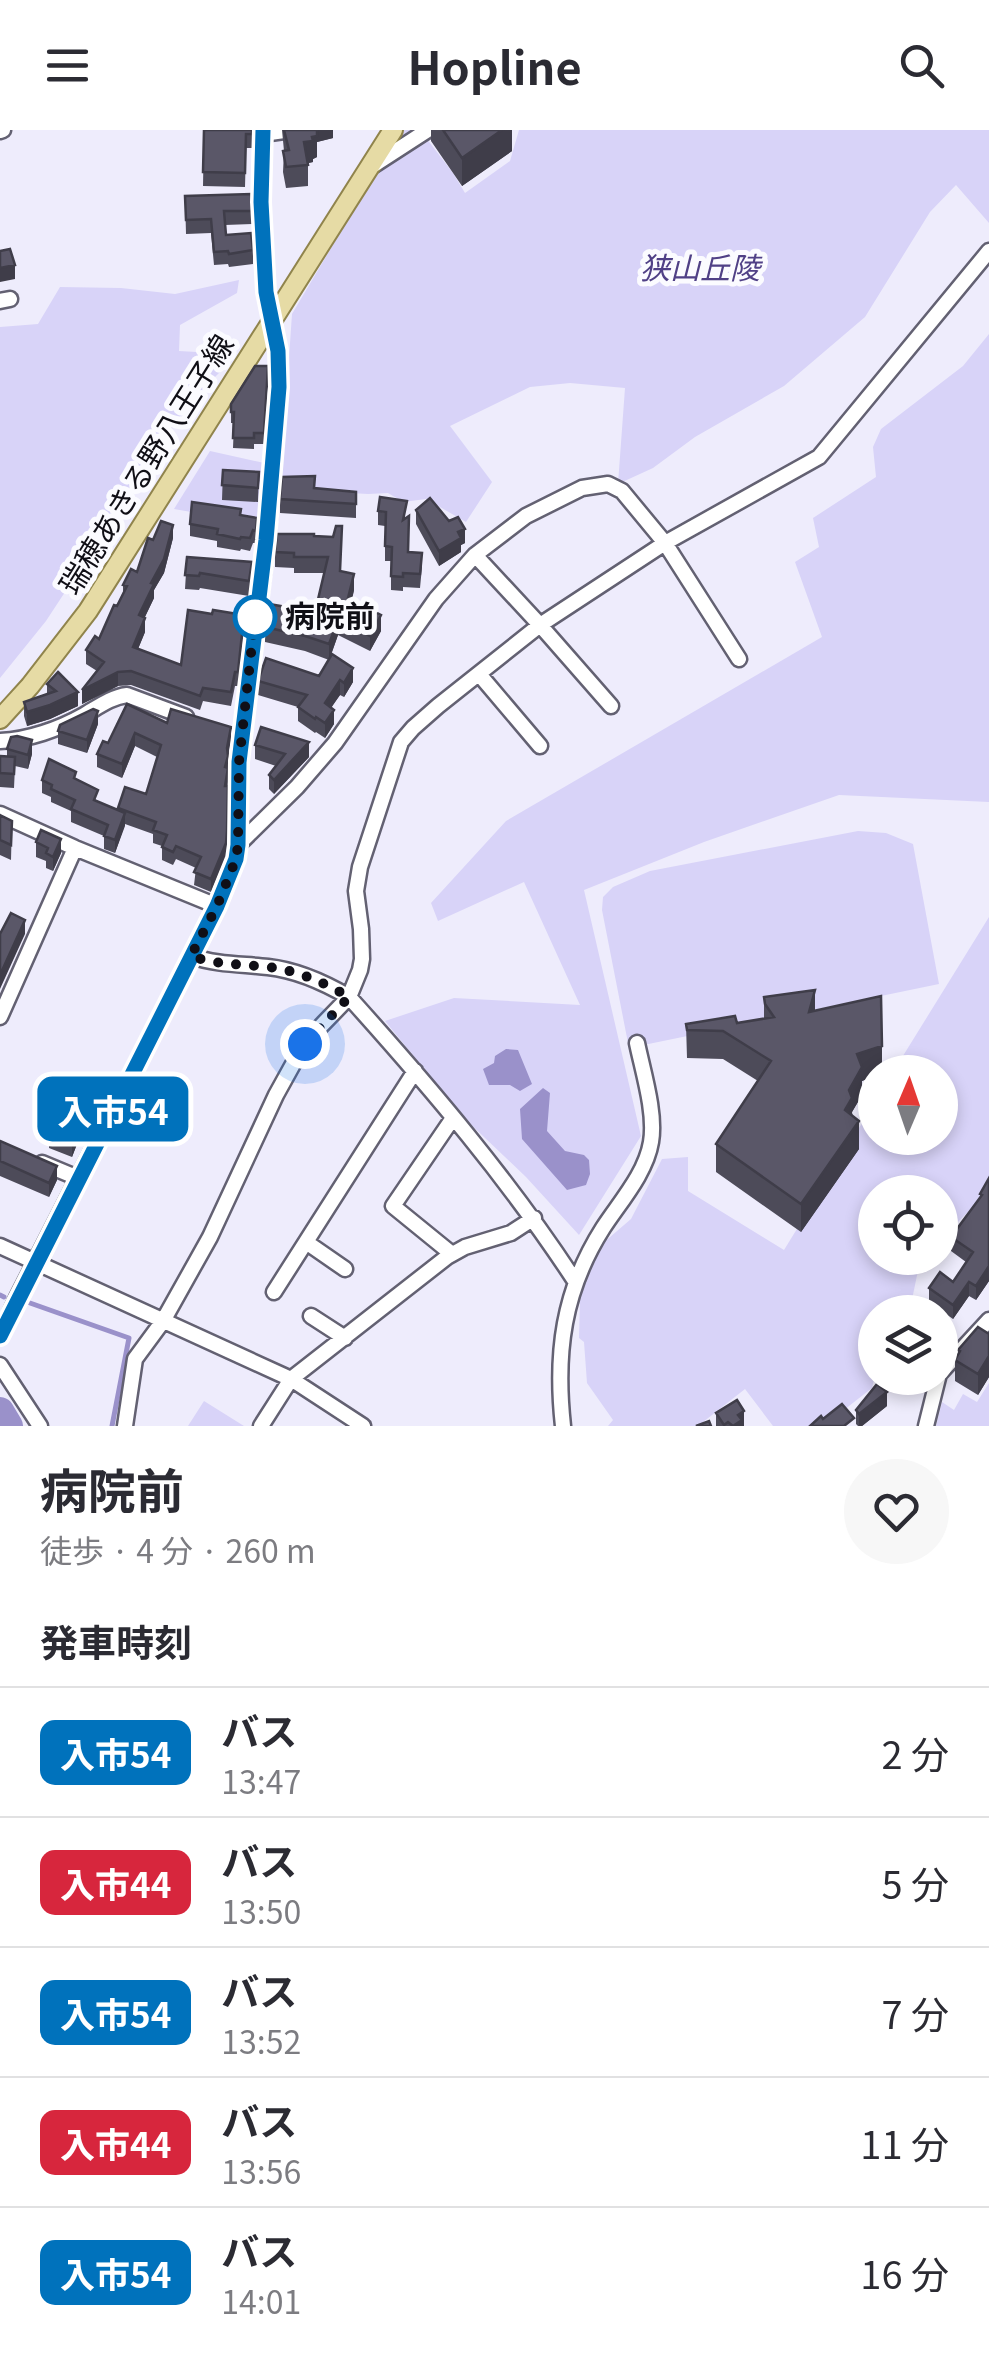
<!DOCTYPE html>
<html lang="ja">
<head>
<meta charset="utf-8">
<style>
	:root { --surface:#fff; --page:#f7f7f7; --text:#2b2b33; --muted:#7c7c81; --line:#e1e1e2 }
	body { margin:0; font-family:Georgia,"Noto Sans JP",serif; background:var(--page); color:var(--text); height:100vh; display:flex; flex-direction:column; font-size:38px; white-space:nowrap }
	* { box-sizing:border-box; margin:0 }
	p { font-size:32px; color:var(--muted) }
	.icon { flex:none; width:55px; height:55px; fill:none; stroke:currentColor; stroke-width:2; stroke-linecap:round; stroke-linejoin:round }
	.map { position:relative; height:1296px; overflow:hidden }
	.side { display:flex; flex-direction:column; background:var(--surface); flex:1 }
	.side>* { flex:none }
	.badge { padding:0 20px; border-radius:15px; font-size:35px; line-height:65px }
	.needle { width:65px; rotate:2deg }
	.fabs { position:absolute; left:858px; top:925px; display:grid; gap:20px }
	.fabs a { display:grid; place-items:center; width:100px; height:100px; border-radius:50%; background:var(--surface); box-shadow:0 5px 15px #0003; font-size:50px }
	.you { position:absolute; width:50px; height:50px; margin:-25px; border:8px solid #fff; border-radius:50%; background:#1a73e8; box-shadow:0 0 0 15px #1a73e833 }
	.map>.badge { position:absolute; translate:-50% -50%; box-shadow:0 0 0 5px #fff }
	h2 { padding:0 40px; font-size:38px; line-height:90px }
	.round { display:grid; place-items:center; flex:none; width:105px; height:105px; border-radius:52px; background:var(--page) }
	.head { display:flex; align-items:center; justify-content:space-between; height:170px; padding:0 40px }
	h1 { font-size:48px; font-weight:700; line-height:75px }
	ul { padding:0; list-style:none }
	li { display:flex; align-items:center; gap:30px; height:130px; padding:0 40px; border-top:2px solid var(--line) }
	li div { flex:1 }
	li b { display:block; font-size:38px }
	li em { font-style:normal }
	li .badge { min-width:110px; font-weight:700; text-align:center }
	header { display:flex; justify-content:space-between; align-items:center; height:130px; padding:0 40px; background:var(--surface); font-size:45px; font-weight:700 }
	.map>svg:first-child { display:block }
	.green { fill:#d8d3f8 }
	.water { fill:#9a91ca }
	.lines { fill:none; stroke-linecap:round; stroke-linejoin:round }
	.stream { stroke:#9a91ca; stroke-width:5 }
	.river { stroke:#9a91ca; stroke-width:28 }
	.minor-casing { stroke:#636172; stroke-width:19 }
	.major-casing { stroke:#90844c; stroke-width:22 }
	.minor { stroke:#fff; stroke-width:14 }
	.major { stroke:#e6dba5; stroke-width:18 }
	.wall { fill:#4d4b59 }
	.shaded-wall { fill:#3f3d49 }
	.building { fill:#5a5768; stroke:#3f3d49; stroke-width:2.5 }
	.line-casing { stroke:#fff; stroke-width:22 }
	.line { stroke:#0072bc; stroke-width:15 }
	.walk { stroke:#100f16; stroke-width:10; stroke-dasharray:0 18 }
	.stop-dot { fill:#fff; stroke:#0072bc; stroke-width:5 }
	.labels { text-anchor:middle; stroke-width:10; stroke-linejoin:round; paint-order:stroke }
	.park-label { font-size:30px; font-style:italic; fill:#504086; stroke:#fbfbff }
	.street-label { font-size:30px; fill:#100f16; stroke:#fbfbff }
	.stop-label { font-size:30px; font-weight:bold; fill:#100f16; stroke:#fbfbff; text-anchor:start }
</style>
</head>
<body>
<header><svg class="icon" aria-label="menu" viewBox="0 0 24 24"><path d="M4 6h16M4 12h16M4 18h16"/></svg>Hopline<svg class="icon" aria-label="search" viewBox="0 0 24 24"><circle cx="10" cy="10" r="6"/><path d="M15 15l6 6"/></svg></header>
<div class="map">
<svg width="989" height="1296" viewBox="0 0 989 1296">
	<rect width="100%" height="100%" fill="#eeecfc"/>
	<!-- green -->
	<path class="green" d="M 401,0 L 420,0 L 453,43 L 465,63 L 510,31 L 519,0 L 989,0 L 989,93 L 956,55 L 930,82 L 865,187 L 784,256 L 695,307 L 653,338 L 618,354 L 625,258 L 570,253 L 530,257 L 450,296 L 492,352 L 466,392 L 426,369 L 403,372 L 388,363 L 368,364 L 280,359 L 292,184 Z
		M 239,150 L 237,163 L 180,195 L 179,221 L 214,223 L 224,238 L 189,273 L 46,491 L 0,548 L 0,197 L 38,194 L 60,157 L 121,158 L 175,164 Z
		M 989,204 L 989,672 L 839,665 L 704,712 L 584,760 L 641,1006 L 579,1105 L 526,1047 L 464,988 L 385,891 L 454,868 L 580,875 L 524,752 L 438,791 L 431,773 L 506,691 L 822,507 L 795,432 L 819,417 L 813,388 L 876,347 L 873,317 L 881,299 L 963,236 Z
		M 210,321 L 269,334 L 260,394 L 174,379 Z
		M 858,701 L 886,703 L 913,714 L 939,854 L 629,918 L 602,780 L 603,767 L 613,757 L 650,741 Z
		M 989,787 L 989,1052 L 982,1068 L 940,1110 L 940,1062 L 875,1062 L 875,1128 L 923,1128 L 920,1131 L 910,1179 L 906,1182 L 875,1182 L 875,1245 L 872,1258 L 826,1294 L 820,1296 L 773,1296 L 745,1259 L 698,1296 L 608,1296 L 613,1290 L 587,1253 L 584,1212 L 579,1208 L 581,1132 L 631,1089 L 662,1029 L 688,1027 L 688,1061 L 784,1120 L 875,972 L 875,1008 L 940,1008 L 940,942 L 893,942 Z
		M 989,1253 L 989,1296 L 936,1296 L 942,1272 L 954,1280 L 963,1264 L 977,1272 Z
		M 204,1271 L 244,1296 L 188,1296 Z"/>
	<!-- water -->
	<path class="water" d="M 506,919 L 518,920 L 532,954 L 520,961 L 510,955 L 489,955 L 483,939 L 494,933 L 495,926 Z
		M 543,958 L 550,963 L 547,1001 L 565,1021 L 584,1025 L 589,1030 L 590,1044 L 586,1055 L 567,1060 L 522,1009 L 520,979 Z"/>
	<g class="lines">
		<!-- stream -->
		<path class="stream" d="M 0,1165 L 4,1167
			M 30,1173 L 129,1208 L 112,1296"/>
		<!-- river -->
		<path class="river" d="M 0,1281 L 9,1296"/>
		<defs>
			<path id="minor" d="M 0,1 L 3,0
				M 263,4 L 291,0
				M 374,35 L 428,0
				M 0,171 L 10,169
				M 475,425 L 540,495 L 611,576
				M 479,544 L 540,616
				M 0,611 C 28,610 59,599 84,585 C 98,577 111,567 127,565 L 186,587
				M 0,684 L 75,718 L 217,776
				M 238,715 L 297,657 L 335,613 L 436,469 L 475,425 L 526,386 L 582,358 L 608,354 L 622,361 L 665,413 L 739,529
				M 191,826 C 217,835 242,834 268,837 C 296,840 325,853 349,867 C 430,957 509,1050 575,1151
				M 0,887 L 75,718
				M 42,1033 L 78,1048
				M 306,1112 L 345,1139
				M 0,1116 L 291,1249 L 363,1296
				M 452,1124 L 393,1076 L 453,988
				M 274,1162 L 415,941
				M 311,1186 L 345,1208
				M 0,1206 L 18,1166 L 217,776 L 236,729 L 238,715 L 239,632 L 267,410 L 279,257 L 278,221 L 266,162 L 261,72 L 263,0
				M 0,1235 L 40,1296
				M 940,1243 L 989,1190
				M 125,1296 L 135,1229 L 163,1191 L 210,1107 L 276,965 L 297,927 L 321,896 L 349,867 L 360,840 L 362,829 L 361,799 L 356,761 L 360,737 L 401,612 L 413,598 L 438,576 L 540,495 L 665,413 L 819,327 L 989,121
				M 261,1296 L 291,1249 L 447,1127 L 465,1117 L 511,1103 L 534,1088
				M 563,1296 C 555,1223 563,1161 603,1098 C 620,1072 646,1043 651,1012 C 656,983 643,942 637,913
				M 926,1296 L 938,1248"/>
			<path id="major" d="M 0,589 L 30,556 L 88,481 L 393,0"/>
		</defs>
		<!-- minor casing -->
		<use href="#minor" class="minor-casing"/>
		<!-- major casing -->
		<use href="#major" class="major-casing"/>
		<!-- minor -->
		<use href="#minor" class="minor"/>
		<!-- major -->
		<use href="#major" class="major"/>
	</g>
	<!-- wall -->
	<path class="wall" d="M 204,0 L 252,0 L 252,18 L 246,18 L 245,57 L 203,56 Z
		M 282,0 L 333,0 L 333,8 L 317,12 L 317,27 L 313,29 L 313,32 L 308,33 L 308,56 L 286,58 L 283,42 L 284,21 Z
		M 431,0 L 512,0 L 512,21 L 462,56 L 431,11 Z
		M 251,64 L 252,94 L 225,95 L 226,105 L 253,120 L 253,134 L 229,137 L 228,134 L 214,135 L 211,103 L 186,104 L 185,66 Z
		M 268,246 L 264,314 L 254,314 L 254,319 L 233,318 L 234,293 L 231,293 L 231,274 Z
		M 223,340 L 259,342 L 258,372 L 222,370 Z
		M 315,358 L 356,362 L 356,388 L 280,383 L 280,369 Z
		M 416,380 L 465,413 L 461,415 L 461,422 L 439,436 L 416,394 Z
		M 378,381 L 406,388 L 408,422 L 422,437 L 420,458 L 403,457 L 403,461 L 391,460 L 391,431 L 385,431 L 385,396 L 378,395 Z
		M 241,385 L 257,401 L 256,413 L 253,413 L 250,421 L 241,419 L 240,421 L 217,417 L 217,411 L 190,406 L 190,394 Z
		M 314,406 L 342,412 L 340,441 L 354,460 L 352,470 L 381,501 L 370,521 L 338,505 L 330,528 L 353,552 L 344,567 L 340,565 L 331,577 L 334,594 L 325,608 L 316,602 L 315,603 L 298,591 L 298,577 L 258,565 L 258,551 L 319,546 L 329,530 L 305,521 L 265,512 L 265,497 L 315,482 L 324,443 L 294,443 L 294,438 L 275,437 L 275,422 Z
		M 173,408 L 164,443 L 154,460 L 154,468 L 145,487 L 145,502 L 138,519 L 181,535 L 244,499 L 238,556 L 235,556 L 231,576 L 203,571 L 200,580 L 131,555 L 118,556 L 82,574 L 97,541 L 86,534 L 86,520 L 99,509 L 123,463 L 123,455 L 137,442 L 153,410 Z
		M 187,427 L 252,446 L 249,466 L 200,458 L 199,460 L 185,459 Z
		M 47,554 L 78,576 L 50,589 L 27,596 L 24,586 L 24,572 L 47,565 Z
		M 167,593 L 231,610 L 228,625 L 227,714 L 226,726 L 211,762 L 194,755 L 196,738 L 176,729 L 173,735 L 162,730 L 162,716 L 153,713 L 153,704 L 125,694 L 115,723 L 104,719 L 104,706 L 71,692 L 71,681 L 51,672 L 51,667 L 42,663 L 42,650 L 76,649 L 98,672 L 118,680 L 125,657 L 146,664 L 157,627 L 135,616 L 122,648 L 97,637 L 97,624 L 108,613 Z
		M 98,594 L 87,623 L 58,614 L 58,601 Z
		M 255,615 L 309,627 L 274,664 L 269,659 L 269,645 L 276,636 L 255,629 Z
		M 7,619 L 32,624 L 28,639 L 15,636 L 14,658 L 0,657 L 0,626 L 7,627 Z
		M 0,685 L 12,691 L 11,730 L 0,725 Z
		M 36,712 L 61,723 L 53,741 L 46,738 L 46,731 L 36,727 Z
		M 764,867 L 815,881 L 882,942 L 862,951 L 862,965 L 852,982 L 859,1019 L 801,1102 L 716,1042 L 716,1014 L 758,951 L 723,929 L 687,928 L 686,894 L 737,893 L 764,889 Z
		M 49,1003 L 77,1014 L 72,1027 L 49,1018 Z
		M 0,1011 L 57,1050 L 49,1067 L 0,1046 Z
		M 989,1048 L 989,1151 L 976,1170 L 969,1166 L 953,1189 L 929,1172 L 929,1158 L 953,1152 L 966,1132 L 951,1121 L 951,1107 L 980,1067 L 980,1064 Z
		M 989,1204 L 989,1247 L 978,1265 L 955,1251 L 955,1230 L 958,1225 L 958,1220 Z
		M 887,1276 L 862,1296 L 858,1296 L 856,1294 L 856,1280 Z
		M 716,1283 L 744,1296 L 716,1296 Z"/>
	<!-- shaded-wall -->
	<path class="shaded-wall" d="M 316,0 L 333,0 L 333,8 L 317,12 L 317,27 L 313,29 L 313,32 L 304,34 L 304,12 L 312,7 Z
		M 502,0 L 512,0 L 512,21 L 462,56 L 462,28 Z
		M 15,135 L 15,149 L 0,152 L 0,138 Z
		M 173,395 L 173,408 L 164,443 L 154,460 L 154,468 L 139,499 L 139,485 Z
		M 465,399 L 465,413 L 461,415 L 461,422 L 439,436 L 439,421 L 458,402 Z
		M 354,444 L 354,460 L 348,484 L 348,468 Z
		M 244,485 L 244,499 L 238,556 L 238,542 Z
		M 381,485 L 381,501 L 370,521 L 370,506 Z
		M 145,488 L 145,502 L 133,531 L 133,517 Z
		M 338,490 L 338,505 L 329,530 L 329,514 Z
		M 353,538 L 353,552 L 344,567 L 344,553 Z
		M 118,542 L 118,556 L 82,574 L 82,560 Z
		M 340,550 L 340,565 L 325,587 L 325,573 Z
		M 78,562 L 78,576 L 50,589 L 27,596 L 27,582 Z
		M 334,580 L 334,594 L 325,608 L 325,593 Z
		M 98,581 L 98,594 L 87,623 L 87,610 Z
		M 231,597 L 231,610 L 228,626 L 228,652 L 225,669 L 225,637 Z
		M 135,603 L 135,616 L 122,648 L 122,634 Z
		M 32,610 L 32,624 L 28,639 L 28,625 Z
		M 309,612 L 309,627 L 274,664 L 274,650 Z
		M 228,656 L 227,714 L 226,726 L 211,762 L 211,749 Z
		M 125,683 L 125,696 L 115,723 L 115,710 Z
		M 61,709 L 61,723 L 53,741 L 53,727 Z
		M 25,790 L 25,804 L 0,859 L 0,845 Z
		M 815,860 L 815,887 L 809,882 Z
		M 882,916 L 882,942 L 875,942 L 875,946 L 862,951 L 862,965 L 852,982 L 852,996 L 845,980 L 857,924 Z
		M 859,991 L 859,1019 L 801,1102 L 801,1074 Z
		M 77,999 L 77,1014 L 72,1027 L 72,1013 Z
		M 57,1036 L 57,1050 L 49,1067 L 49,1053 Z
		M 989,1136 L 989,1151 L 976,1170 L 976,1156 Z
		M 969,1152 L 969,1166 L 953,1189 L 953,1175 Z
		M 989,1226 L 989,1247 L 978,1265 L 978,1244 Z
		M 887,1262 L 887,1276 L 862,1296 L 859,1296 L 859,1284 Z
		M 744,1281 L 744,1296 L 733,1296 L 738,1285 Z"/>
	<!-- building -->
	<path class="building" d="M 204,0 L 252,0 L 252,4 L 246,4 L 245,43 L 203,42 Z
		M 284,0 L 317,0 L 317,6 L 312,7 L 313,11 L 304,12 L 308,35 L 286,37 L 283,21 L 289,20 Z
		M 443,0 L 502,0 L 462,28 Z
		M 251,64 L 252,81 L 224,81 L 226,105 L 251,103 L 253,120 L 229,124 L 228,121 L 214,122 L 211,89 L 186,90 L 185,66 Z
		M 10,119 L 15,135 L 0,138 L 0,121 Z
		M 255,236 L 268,236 L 264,303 L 254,303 L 254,308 L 233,308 L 234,282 L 231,282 L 231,274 Z
		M 223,340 L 259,342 L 258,358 L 222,355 Z
		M 315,346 L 314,358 L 356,362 L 356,374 L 280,369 L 282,347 Z
		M 380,367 L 407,371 L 403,390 L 409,386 L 408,422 L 422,423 L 420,444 L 403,443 L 403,447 L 391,446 L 392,417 L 385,416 L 386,382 L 378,381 Z
		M 430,368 L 449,391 L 458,387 L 465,399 L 458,402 L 461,408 L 439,421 L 416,380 Z
		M 192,372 L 241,379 L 240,385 L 257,388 L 256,401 L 253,400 L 250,408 L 241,407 L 240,409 L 217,404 L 218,399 L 190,394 Z
		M 161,391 L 173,395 L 164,429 L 151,453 L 154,454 L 139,485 L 145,488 L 133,517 L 181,535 L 188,480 L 212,484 L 213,480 L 244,485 L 238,542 L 235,542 L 231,562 L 203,558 L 200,566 L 131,541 L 118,542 L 82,560 L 104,532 L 86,520 L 95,506 L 99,509 L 114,475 L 117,476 L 127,456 L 123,455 L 131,439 L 137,442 L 148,408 L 153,410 Z
		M 336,396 L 342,396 L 340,441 L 354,444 L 348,468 L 381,485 L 370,506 L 338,490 L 329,514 L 305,506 L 265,497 L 269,474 L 315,482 L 328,427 L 294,427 L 294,423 L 275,422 L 277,404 L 314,404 L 314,406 L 333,407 Z
		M 187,427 L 252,432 L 249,451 L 200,443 L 199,446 L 185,445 Z
		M 332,524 L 353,538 L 344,553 L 340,550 L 325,573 L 334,580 L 325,593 L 316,587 L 315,589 L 298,577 L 307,565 L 258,551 L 266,528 L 319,546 Z
		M 58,542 L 78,562 L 50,575 L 27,582 L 24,572 L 56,561 L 47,554 Z
		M 127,574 L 167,593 L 171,579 L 231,597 L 227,618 L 228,626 L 225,637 L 228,638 L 225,656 L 228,656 L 227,701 L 226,713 L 211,749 L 194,742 L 201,727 L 176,716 L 173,722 L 162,717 L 167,705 L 153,700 L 156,692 L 118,678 L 125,657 L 146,664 L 161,615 L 135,603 L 122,634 L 97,624 L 103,611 L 108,613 Z
		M 93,579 L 98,581 L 87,610 L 58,601 L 60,595 Z
		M 261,597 L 309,612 L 274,650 L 269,645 L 285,624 L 255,615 Z
		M 17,606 L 32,610 L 28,625 L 7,619 L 11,607 Z
		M 0,626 L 15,627 L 14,644 L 0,643 Z
		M 49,629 L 76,642 L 74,648 L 98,660 L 94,670 L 125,683 L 115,710 L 104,706 L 108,695 L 71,679 L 75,670 L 51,659 L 52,655 L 42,650 Z
		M 0,685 L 12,691 L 11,715 L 0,710 Z
		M 41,700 L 61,709 L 53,727 L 46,723 L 48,718 L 36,712 Z
		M 11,783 L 25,790 L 0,845 L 0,804 Z
		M 815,860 L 809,882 L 881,866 L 882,916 L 857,924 L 862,937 L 849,960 L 852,968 L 845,980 L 859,991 L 801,1074 L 716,1014 L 771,931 L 723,901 L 687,900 L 686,894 L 735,886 L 737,893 L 774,887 L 765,874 L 764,867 Z
		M 54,990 L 77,999 L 72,1013 L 49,1003 Z
		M 0,1011 L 57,1036 L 49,1053 L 0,1031 Z
		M 989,1048 L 989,1136 L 976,1156 L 969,1152 L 953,1175 L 929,1158 L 940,1142 L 953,1152 L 973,1122 L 951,1107 L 982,1065 L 980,1064 Z
		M 978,1197 L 989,1204 L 989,1226 L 978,1244 L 955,1230 L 960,1221 L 958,1220 Z
		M 877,1254 L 887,1262 L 859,1284 L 856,1280 Z
		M 737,1270 L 744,1281 L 738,1285 L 742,1290 L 733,1296 L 728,1292 L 724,1295 L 716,1283 Z
		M 842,1274 L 854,1288 L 844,1296 L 810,1296 L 821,1286 L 823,1289 Z
		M 709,1291 L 711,1296 L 696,1296 Z"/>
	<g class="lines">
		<defs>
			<path id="line" d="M 0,1206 L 217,776 L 236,729 L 238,715 L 239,632 L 266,410 L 279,257 L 278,221 L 266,162 L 261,72 L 263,0"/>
		</defs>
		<!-- line casing -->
		<use href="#line" class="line-casing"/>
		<!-- line -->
		<use href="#line" class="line"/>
		<!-- walk -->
		<path class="walk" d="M 255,487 L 239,632 L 238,715 L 236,729 L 217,776 L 191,826 C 217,835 241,834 268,837 C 296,840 325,853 349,867 L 305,914"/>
	</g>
	<!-- markers -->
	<circle class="stop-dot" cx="255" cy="487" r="20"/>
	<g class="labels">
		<!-- park labels -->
		<g class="park-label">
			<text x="700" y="149">狭山丘陵</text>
		</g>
		<!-- street labels -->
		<g class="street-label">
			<text transform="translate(147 335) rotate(-58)" y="10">瑞穂あきる野八王子線</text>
		</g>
		<!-- stop labels -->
		<g class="stop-label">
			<text x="285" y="497">病院前</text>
		</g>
	</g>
</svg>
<div class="fabs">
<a><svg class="needle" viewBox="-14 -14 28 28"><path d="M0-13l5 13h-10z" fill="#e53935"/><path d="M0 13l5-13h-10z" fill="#7c7c81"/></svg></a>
<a><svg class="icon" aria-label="locate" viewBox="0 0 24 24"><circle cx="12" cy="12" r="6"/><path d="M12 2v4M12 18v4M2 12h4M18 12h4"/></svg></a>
<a><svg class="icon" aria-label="layers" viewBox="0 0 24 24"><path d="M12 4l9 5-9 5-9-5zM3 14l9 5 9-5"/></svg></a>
</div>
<div class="you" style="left:305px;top:914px"></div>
<b class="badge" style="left:113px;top:979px;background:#0072bc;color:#fff">入市54</b>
</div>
<section class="side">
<div class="head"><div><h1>病院前</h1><p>徒歩 · 4 分 · 260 m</p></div><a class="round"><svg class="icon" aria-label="heart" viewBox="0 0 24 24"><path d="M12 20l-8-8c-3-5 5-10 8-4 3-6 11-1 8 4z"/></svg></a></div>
<h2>発車時刻</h2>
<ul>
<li><span class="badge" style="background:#0072bc;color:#fff">入市54</span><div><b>バス</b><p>13:47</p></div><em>2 分</em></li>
<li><span class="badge" style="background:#d7263d;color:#fff">入市44</span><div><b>バス</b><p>13:50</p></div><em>5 分</em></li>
<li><span class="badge" style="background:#0072bc;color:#fff">入市54</span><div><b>バス</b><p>13:52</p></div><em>7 分</em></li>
<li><span class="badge" style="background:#d7263d;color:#fff">入市44</span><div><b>バス</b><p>13:56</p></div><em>11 分</em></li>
<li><span class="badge" style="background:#0072bc;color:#fff">入市54</span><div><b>バス</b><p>14:01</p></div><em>16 分</em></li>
</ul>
</section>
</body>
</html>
